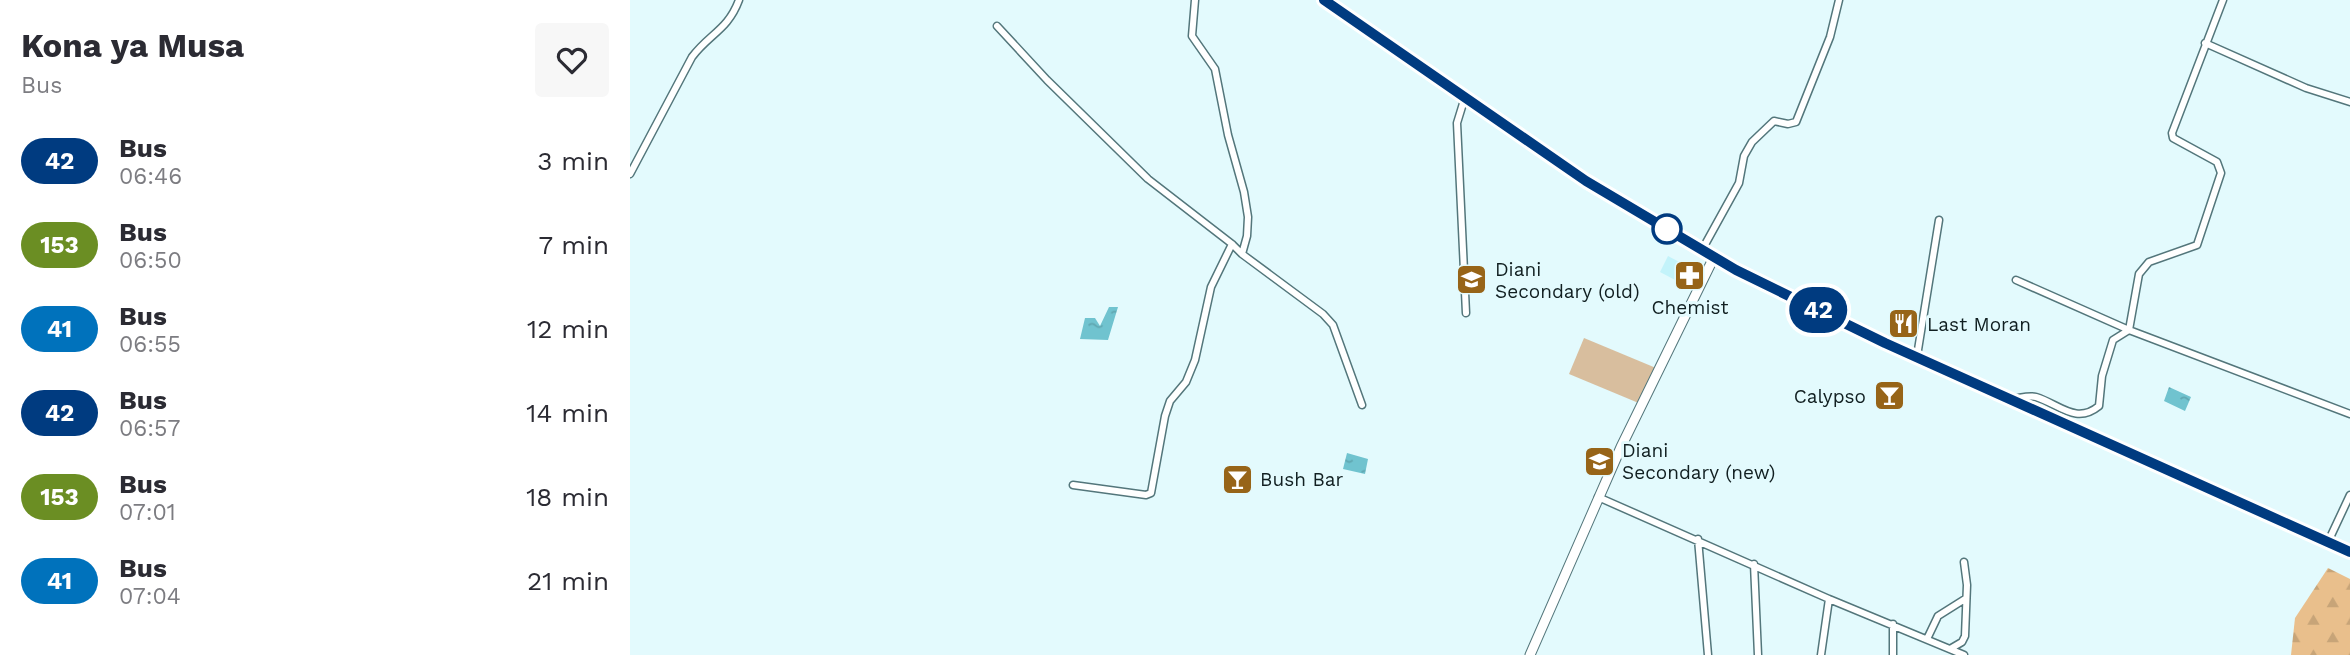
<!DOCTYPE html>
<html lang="en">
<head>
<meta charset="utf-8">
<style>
	:root { --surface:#fff; --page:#f7f7f7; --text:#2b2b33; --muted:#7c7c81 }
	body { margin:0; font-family:"Work Sans",sans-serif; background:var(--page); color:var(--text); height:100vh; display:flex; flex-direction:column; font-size:26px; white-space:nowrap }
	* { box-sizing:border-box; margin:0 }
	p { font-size:23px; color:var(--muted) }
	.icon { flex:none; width:38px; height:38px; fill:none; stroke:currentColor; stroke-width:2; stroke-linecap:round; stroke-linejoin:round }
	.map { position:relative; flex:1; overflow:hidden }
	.side { display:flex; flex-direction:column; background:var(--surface); width:630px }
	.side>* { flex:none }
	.badge { padding:0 14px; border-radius:23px; font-size:24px; line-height:46px }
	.map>.badge { position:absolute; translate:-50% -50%; box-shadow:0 0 0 4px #fff }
	.round { display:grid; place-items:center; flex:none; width:74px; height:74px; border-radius:7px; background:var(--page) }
	.overview { display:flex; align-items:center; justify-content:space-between; height:119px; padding:0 21px }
	h1 { font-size:33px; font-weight:700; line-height:52px }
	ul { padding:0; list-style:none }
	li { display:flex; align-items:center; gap:21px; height:84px; padding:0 21px }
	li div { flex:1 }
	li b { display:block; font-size:26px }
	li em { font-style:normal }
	li .badge { min-width:77px; font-weight:700; text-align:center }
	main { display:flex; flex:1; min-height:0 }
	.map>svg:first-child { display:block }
	.built { fill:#c3f3fa }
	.forest { fill:url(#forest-firs) }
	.pitch { fill:#d8be9e }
	.water { fill:url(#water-ripples) }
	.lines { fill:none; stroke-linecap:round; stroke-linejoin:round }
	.street-casing { stroke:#53767b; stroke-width:9 }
	.secondary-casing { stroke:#53767b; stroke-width:11 }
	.highway-casing { stroke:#53767b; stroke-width:13 }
	.street { stroke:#fff; stroke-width:6 }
	.secondary { stroke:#fff; stroke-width:9 }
	.highway { stroke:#fff; stroke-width:10 }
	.line-casing { stroke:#fff; stroke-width:16 }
	.line { stroke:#003b80; stroke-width:10 }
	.stop-dot { fill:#fff; stroke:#003b80; stroke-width:3.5 }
	.labels { text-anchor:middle; stroke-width:6; stroke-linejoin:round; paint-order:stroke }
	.poi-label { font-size:19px; fill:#111f21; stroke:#e3fafd; text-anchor:start }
</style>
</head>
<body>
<main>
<section class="side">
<div class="overview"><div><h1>Kona ya Musa</h1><p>Bus</p></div><a class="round"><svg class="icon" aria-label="heart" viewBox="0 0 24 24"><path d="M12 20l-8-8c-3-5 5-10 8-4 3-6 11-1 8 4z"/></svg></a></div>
<ul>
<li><span class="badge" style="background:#003b80;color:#fff">42</span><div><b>Bus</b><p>06:46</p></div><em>3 min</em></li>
<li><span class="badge" style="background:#6b8e23;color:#fff">153</span><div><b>Bus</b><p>06:50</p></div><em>7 min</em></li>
<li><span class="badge" style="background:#0072bc;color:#fff">41</span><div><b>Bus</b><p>06:55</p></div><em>12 min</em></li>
<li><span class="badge" style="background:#003b80;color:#fff">42</span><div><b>Bus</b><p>06:57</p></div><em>14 min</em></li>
<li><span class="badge" style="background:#6b8e23;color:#fff">153</span><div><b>Bus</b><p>07:01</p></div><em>18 min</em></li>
<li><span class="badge" style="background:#0072bc;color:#fff">41</span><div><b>Bus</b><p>07:04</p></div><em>21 min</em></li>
</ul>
</section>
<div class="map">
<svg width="1720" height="655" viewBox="0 0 1720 655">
	<defs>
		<pattern id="forest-firs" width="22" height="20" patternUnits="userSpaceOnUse" patternTransform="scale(1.75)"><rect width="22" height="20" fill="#e9bf8c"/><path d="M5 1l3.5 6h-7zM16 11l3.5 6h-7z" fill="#c7a478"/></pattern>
		<pattern id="water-ripples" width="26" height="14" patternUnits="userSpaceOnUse" patternTransform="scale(1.75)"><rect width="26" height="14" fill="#70c3cf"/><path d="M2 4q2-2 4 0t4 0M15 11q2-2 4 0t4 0" fill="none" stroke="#60a7b1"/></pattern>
	</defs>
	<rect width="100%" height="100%" fill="#e3fafd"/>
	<!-- built -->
	<path class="built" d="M 1038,256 L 1072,274 L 1064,290 L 1030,272 Z"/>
	<!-- forest -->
	<path class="forest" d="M 1698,568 L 1720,579 L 1720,655 L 1661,655 L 1665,618 Z"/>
	<!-- pitch -->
	<path class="pitch" d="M 954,338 L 1026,368 L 1011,404 L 939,374 Z"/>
	<!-- water -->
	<path class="water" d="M 479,307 L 488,307 L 478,340 L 450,339 L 455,318 L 465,318 L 470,326 Z
		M 1539,387 L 1561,397 L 1555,411 L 1534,401 Z
		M 717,453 L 738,459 L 735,474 L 713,469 Z"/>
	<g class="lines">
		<defs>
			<path id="street" d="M 565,0 L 562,36 L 585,69 L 598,135 L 614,192 L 618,217 L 617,236 L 612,254
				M 367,26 L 417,80 L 518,179 L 602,244 L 612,254 L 693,314 L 703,325 L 732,405
				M 1575,43 L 1676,88 L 1720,102
				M 835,97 L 827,123 L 836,313
				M 0,174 L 62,57 C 79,34 98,30 109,0
				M 1072,250 L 1109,183 L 1114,156 L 1122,142 L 1144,121 L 1158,124 L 1166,122 L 1200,37 L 1209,0
				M 1386,280 L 1499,330 L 1720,414
				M 1287,356 L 1309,220
				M 1383,399 C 1391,398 1399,395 1406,397 C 1429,404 1446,425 1469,406 L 1472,376 L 1483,340 L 1499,330 L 1509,274 L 1519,262 L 1567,245 L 1591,173 L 1587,162 L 1543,138 L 1542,133 L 1593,0
				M 443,485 L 516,495 L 521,493 L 535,416 L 540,401 L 556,382 L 565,360 L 581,287 L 602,244
				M 968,497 L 1199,599 L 1334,655
				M 1068,539 L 1078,655
				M 1698,542 L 1720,495
				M 1124,564 L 1128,655
				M 1297,639 L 1308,616 L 1335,599
				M 1320,649 L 1332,642 L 1335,636 L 1337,585 L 1334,562
				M 1191,655 L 1199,599
				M 1263,655 L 1263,624"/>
			<path id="secondary" d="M 900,655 L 991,447 L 1084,257"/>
			<path id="highway" d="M 694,0 L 956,181 L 1106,270 L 1255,343 L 1720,552"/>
		</defs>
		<!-- street casing -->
		<use href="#street" class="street-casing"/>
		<!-- secondary casing -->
		<use href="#secondary" class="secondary-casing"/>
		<!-- highway casing -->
		<use href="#highway" class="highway-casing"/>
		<!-- street -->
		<use href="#street" class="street"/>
		<!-- secondary -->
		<use href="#secondary" class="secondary"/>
		<!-- highway -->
		<use href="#highway" class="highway"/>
	</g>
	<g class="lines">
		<defs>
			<path id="line" d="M 694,0 L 956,181 L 1106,270 L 1255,343 L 1720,552"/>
		</defs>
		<!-- line casing -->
		<use href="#line" class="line-casing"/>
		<!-- line -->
		<use href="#line" class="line"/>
	</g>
	<!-- icons -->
	<defs>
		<symbol id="pharmacy-square" viewBox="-11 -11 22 22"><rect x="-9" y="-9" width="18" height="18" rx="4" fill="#976418" stroke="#e3fafd"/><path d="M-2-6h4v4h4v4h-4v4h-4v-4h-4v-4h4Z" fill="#fff"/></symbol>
		<symbol id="school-square" viewBox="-11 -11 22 22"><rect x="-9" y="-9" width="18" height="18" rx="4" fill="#976418" stroke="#e3fafd"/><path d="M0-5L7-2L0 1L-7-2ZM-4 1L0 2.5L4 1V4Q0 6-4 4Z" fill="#fff"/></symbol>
		<symbol id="restaurant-square" viewBox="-11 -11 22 22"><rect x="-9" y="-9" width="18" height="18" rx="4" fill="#976418" stroke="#e3fafd"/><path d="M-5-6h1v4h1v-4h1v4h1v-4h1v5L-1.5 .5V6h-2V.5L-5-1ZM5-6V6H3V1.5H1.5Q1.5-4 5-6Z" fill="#fff"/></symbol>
		<symbol id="bar-square" viewBox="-11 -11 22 22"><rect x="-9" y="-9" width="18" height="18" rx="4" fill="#976418" stroke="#e3fafd"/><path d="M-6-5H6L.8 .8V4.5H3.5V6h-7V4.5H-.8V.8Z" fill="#fff"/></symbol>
	</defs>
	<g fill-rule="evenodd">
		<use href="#pharmacy-square" x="1042" y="258" width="35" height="35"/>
		<use href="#school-square" x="824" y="262" width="35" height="35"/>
		<use href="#restaurant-square" x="1256" y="306" width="35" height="35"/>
		<use href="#bar-square" x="1242" y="378" width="35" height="35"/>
		<use href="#school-square" x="952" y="444" width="35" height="35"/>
		<use href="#bar-square" x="590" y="462" width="35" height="35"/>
	</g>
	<!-- markers -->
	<circle class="stop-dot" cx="1037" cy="229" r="14"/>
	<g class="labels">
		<!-- poi labels -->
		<g class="poi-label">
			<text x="865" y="276">Diani<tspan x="865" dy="22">Secondary (old)</tspan></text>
			<text x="1060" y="314" text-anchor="middle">Chemist</text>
			<text x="1297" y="331">Last Moran</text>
			<text x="1236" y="403" text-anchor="end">Calypso</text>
			<text x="992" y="457">Diani<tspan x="992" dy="22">Secondary (new)</tspan></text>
			<text x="630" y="486">Bush Bar</text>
		</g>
	</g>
</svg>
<b class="badge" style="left:1188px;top:310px;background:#003b80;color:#fff">42</b>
</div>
</main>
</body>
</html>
